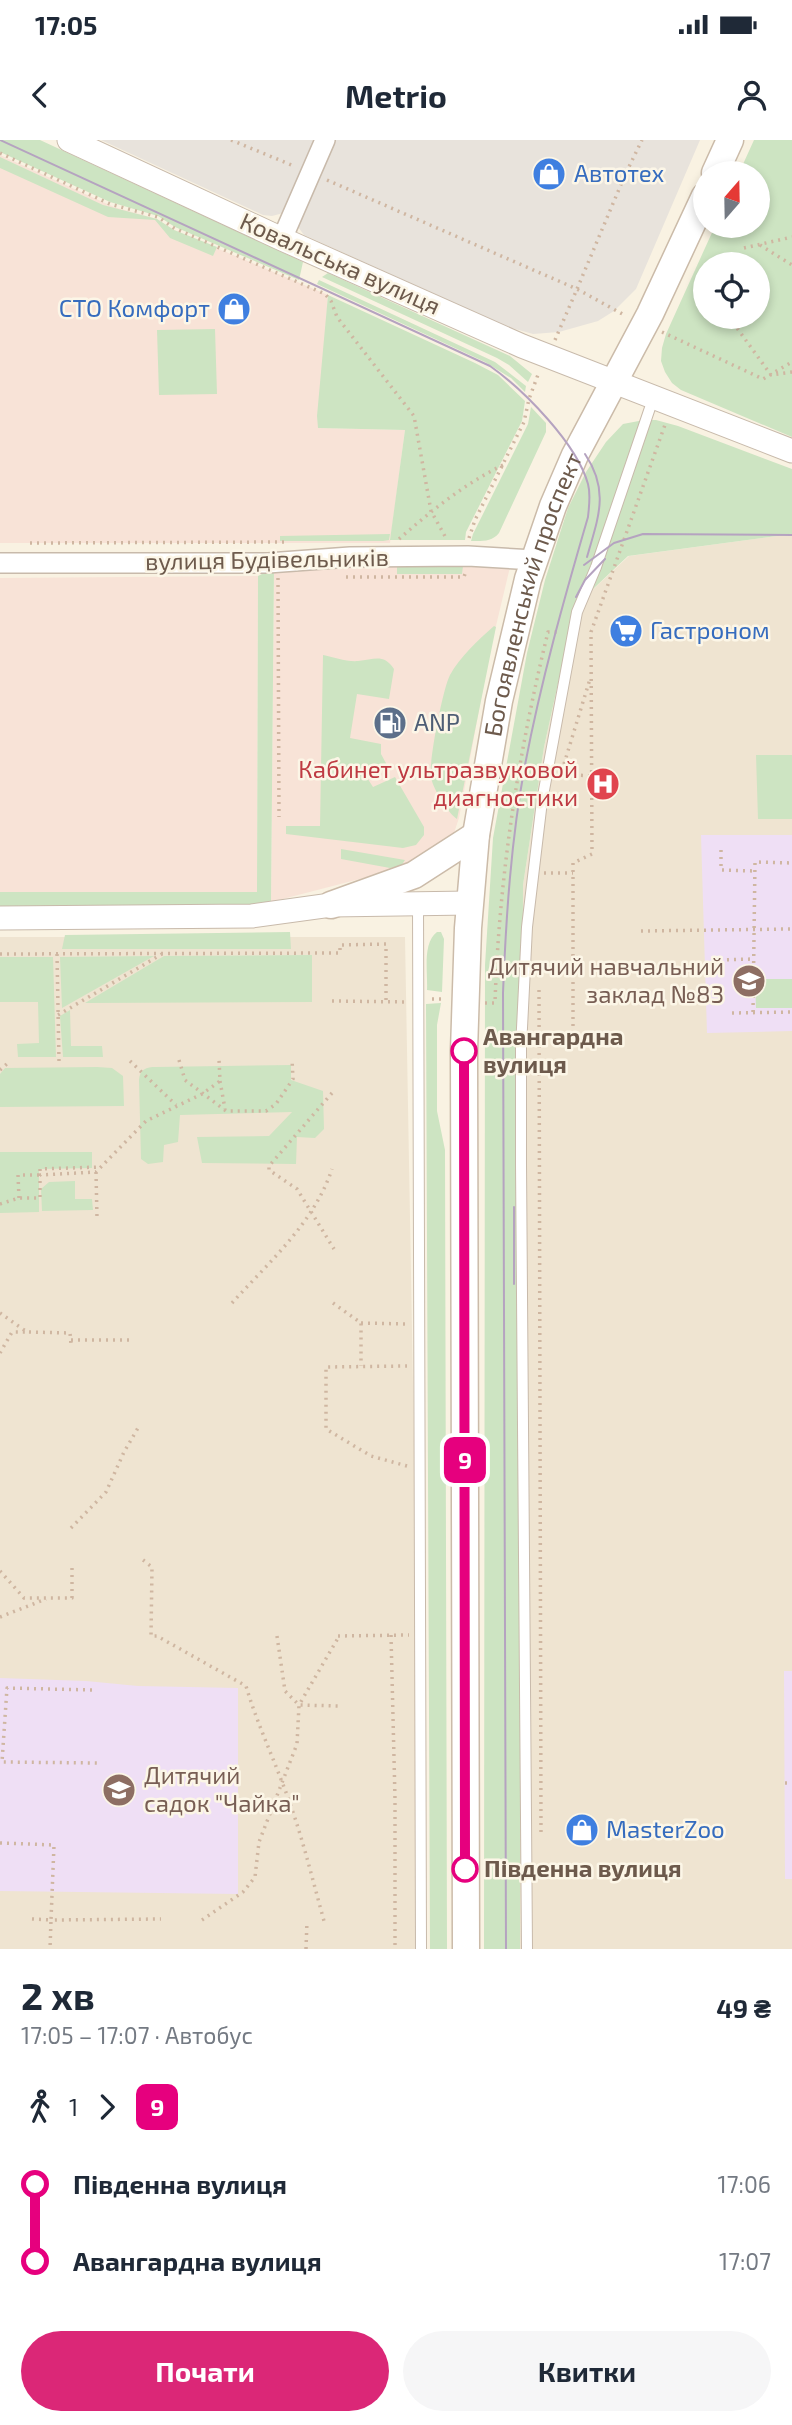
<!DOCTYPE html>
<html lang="uk">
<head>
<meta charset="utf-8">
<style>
	:root { --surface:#fff; --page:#f6f6f7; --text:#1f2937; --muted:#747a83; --accent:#db2777 }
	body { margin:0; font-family:"Exo 2",sans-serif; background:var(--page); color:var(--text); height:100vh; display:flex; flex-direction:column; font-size:26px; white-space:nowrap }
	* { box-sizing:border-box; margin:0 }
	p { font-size:23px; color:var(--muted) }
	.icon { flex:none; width:38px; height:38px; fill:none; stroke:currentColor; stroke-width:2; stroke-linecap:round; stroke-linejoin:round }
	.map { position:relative; height:1809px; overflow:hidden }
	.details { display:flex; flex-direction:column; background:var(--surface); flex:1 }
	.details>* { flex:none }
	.badge { padding:0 14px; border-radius:10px; font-size:24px; line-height:46px }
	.needle { width:46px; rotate:20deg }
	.controls { position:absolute; left:693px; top:21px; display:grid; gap:14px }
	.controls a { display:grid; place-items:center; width:77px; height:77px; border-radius:50%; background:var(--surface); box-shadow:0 4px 10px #0003; font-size:35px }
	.map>.badge { position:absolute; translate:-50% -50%; box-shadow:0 0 0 4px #fff }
	.legs { display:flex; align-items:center; gap:10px; height:77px; padding:0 21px; font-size:23px }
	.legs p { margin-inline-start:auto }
	.headline { display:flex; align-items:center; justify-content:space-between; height:119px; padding:0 21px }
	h1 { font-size:38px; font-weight:700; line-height:52px }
	.action { display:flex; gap:14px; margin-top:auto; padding:14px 21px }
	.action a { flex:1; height:80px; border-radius:42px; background:var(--accent); color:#fff; font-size:28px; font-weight:700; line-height:80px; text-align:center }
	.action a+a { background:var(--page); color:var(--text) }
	ul { padding:0 21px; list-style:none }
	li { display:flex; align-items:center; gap:24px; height:77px; font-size:26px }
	li i { display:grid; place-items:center; width:10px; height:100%; margin:0 9px; background:currentColor }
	li i::after { content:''; width:18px; height:18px; margin:-9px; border:5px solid; border-radius:50%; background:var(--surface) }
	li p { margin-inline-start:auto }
	li:first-child i { background:linear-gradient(#0000 50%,currentColor 0) }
	li:last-child i { background:linear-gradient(currentColor 50%,#0000 0) }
	.status { display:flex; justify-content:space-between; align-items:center; height:49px; padding:0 35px; background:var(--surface); direction:ltr }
	.status svg { height:19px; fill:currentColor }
	header { display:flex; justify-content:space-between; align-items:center; height:91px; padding:0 21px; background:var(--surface); font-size:32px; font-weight:700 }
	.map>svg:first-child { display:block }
	.residential { fill:#efe4d1 }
	.commercial { fill:#f8e3d7 }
	.industrial { fill:#e8e3dc }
	.education { fill:#efdff5 }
	.green { fill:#cde4c2; fill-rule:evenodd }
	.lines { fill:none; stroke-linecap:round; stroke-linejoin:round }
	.service-casing { stroke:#c8baab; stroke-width:12 }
	.minor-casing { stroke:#c8baab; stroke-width:22 }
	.tertiary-casing { stroke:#c8baab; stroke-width:25 }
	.secondary-casing { stroke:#cbbba9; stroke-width:29 }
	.path { stroke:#cfb6a1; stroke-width:3.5; stroke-dasharray:2 5; stroke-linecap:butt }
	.service { stroke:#fff; stroke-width:10 }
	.minor { stroke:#fff; stroke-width:19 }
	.tertiary { stroke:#fff; stroke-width:23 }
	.secondary { stroke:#fff; stroke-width:26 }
	.tram { stroke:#b5a3c0; stroke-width:2 }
	.line-1-casing { stroke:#fff; stroke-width:16 }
	.line-1 { stroke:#e6007e; stroke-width:10 }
	.stop-1-dot { fill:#fff; stroke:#e6007e; stroke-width:3.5 }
	.labels { text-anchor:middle; stroke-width:5; stroke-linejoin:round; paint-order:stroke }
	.shop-label { font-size:24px; fill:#366cbe; stroke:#fcf6e7; text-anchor:start }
	.street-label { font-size:24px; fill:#6d5a4c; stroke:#fcf6e7 }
	.service-label { font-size:24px; fill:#4e5e75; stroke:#fcf6e7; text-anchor:start }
	.health-label { font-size:24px; fill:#be3a42; stroke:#fcf6e7; text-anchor:end }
	.education-label { font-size:24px; fill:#785e54; stroke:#fcf6e7; text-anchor:end }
	.stop-label { font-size:24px; font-weight:bold; fill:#6d5a4c; stroke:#fcf6e7; text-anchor:start }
</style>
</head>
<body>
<div class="status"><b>17:05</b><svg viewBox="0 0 49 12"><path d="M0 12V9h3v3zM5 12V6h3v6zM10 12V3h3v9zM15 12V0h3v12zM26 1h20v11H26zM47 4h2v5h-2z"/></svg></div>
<header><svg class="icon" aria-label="back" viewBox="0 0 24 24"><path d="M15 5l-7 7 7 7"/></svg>Metrio<svg class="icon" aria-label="person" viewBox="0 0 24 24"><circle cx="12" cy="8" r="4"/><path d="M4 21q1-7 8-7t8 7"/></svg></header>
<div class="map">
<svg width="792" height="1809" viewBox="0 0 792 1809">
	<rect width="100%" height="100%" fill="#f9f2e2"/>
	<!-- residential -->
	<path class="residential" d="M 792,394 L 792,1809 L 520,1809 L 523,745 L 544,607 L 575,466 L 629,416 Z
		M 0,797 L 405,797 L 423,1809 L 0,1809 Z"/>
	<!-- commercial -->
	<path class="commercial" d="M 0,15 L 114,67 L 157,79 L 174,90 L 328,155 L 318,288 L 405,290 L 390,403 L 0,403 Z
		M 366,425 L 510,427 L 490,511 L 459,678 L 454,693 L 437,708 L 406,727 L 271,762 L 274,428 Z
		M 258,436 L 257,752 L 0,752 L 0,438 Z"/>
	<!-- industrial -->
	<path class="industrial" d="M 101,0 L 700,0 L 636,149 L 614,171 L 598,181 L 559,192 L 533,194 L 508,187 L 304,95 L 287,72 L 272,76 L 263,75 Z"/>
	<!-- education -->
	<path class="education" d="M 701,695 L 792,695 L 792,891 L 707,893 Z
		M 784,1531 L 792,1531 L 792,1739 L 785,1739 Z
		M 0,1538 L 86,1541 L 138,1546 L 238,1548 L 238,1754 L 0,1751 Z"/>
	<!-- green -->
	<path class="green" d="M 0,0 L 40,0 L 303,122 L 299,140 L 175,87 L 158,76 L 110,62 L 0,12 Z
		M 754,0 L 792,0 L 792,297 L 681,250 L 672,243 L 665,232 L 661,221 L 662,208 L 666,194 L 715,86 L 758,86 L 758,33 L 739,33 ZM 758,124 L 758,177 L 705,177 L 705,124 Z
		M 0,17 L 103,65 L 157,79 L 174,90 L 217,107 L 213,116 L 170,98 L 155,80 L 108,77 L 0,28 Z
		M 328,133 L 510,216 L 532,234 L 528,242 L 509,225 L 497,218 L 322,137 Z
		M 319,140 L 495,222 L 526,246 L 525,252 L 511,238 L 485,222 L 317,144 Z
		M 328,155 L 475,223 L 498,235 L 525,261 L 522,281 L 466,392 L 465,400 L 390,400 L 405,290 L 318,288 L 317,276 Z
		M 215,189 L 217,254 L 159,255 L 157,190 Z
		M 531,267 L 546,283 L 546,292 L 499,393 C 492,402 482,401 471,401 L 473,394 L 528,284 Z
		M 656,280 L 678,286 L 792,329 L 792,394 L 628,416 L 575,466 L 544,607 L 523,745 L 520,1809 L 484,1809 L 485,825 L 493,698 L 527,513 L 545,440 L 568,368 L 586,332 L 606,302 L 623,284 L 644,280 Z
		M 390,394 L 389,400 L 383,401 L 280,401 L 280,396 Z
		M 397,425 L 463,426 L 462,434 L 397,434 Z
		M 274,428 L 271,762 L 252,768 L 0,770 L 0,752 L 257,752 L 258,436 Z
		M 494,486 L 496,487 L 457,679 C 447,672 434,650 431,638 C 428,624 443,548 450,535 C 459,518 479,499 494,486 Z
		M 323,515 C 333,517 347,522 358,521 C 374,520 383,513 394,529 L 389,559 L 357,554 L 350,598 L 381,604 L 381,614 L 387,625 L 366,636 L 373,647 L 395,637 L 424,687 L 424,695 L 416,705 L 403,708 L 286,694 L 286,686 L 320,686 Z
		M 756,615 L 792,615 L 792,679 L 758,679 Z
		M 341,709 L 405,720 L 401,726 L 390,728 L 341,719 Z
		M 290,792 L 291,809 L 62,809 L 65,795 Z
		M 437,792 L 441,792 L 444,799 L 442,852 L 427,850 C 428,833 422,803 437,792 Z
		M 312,815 L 312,862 L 85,863 L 164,816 Z
		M 154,816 L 62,868 L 60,817 Z
		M 0,817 L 53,817 L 56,917 L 18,917 L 17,904 L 39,903 L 38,862 L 0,862 Z
		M 755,839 L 792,839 L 792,868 L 756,868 Z
		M 441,863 L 437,885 L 437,971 L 445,1010 L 447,1809 L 430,1809 L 426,864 Z
		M 70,870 L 71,906 L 102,906 L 103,917 L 63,917 L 60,876 Z
		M 291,925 L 291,940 L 323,951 L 324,989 L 315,998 L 297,997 L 296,1024 L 202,1023 L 197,997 L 269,996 L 292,972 L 180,975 L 178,1002 L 164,1005 L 163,1022 L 148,1024 L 141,1019 L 139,940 C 140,929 146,927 156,927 Z
		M 97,927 L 112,928 L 123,936 L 124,966 L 0,967 L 0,934 L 5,928 Z
		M 0,1012 L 92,1012 L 92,1028 L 39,1029 L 39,1072 L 0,1073 Z
		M 75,1041 L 75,1059 L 92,1059 L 93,1070 L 42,1071 L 41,1049 L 49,1042 Z"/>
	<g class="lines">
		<defs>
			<path id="service" d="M 418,763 L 421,1809
				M 527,1809 L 521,1024 L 521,908 L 527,787 L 542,661 L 577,472 L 596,427 L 654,256"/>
			<path id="minor" d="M 282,99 L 325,0
				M 0,423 L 268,423 L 350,417 L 468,416 L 534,420"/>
			<path id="tertiary" d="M 69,0 L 282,99 L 522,206 L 792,311
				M 0,778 L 252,776 L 331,765 L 470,763"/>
			<g id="secondary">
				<path d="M 715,33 L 730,0"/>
				<path d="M 331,765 L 414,735 L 476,695"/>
				<path id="s1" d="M 466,1809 L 464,911 L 468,788 L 476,695 L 499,561 L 528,439 L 553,366 L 575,315 L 650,174 L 705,56"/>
			</g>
		</defs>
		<!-- service casing -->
		<use href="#service" class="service-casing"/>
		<!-- minor casing -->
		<use href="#minor" class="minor-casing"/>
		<!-- tertiary casing -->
		<use href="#tertiary" class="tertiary-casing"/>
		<!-- secondary casing -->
		<use href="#secondary" class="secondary-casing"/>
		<!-- path -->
		<path class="path" d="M 231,0 L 294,26
			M 0,13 L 110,64 L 158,77 L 174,88 L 325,154 L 331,161 L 337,177 L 414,276 L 431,371 L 446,398
			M 327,40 L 577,149 L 625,35 L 642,0
			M 760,105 L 792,125
			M 744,108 L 792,97
			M 729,177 L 771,235 L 792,232
			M 662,192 L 763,239 L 792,222
			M 555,200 L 577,149 L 626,176
			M 469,398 L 475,380 L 524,282 L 529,259 L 539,232
			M 399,399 C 431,371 464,344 503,325
			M 30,403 L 285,402
			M 346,437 L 464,437 L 465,434
			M 278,438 L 279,677
			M 564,624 L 590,539
			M 560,634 L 592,636
			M 721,710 L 721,730 L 755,731
			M 544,733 L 573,733
			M 641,791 L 790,789
			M 0,814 L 340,813 L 340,805 L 386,804 L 386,862
			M 57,814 L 59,921
			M 720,820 L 753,819
			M 539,850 L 541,1696
			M 432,859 L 441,859
			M 332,861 L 407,862
			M 485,863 L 495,863 C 499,738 518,614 548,492 L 561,492
			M 753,872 L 755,722 L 792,723
			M 732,873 L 792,872
			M 58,875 L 162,814
			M 573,907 L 573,723 L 592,714 L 591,492 L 666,282
			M 179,920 L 185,940 L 226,971 L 266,971 L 276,964 L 293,939 L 292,919
			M 130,921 L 176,965
			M 0,930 L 9,922
			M 220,941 L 225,969
			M 332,953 L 269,1026 L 269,1030 L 297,1049 L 334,1109
			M 96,1032 L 97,1078
			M 19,1058 L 18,1035 L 40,1035 L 40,1029 L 100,1027
			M 0,1064 L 19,1058 L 40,1058 L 40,1035 L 96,1032 L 146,981 L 202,954 L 220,941 L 219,919
			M 232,1163 C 269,1122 314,1083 332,1029
			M 333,1163 L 361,1183 L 361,1226
			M 0,1173 L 27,1192 L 70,1193 L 71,1204
			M 361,1183 L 407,1184
			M 71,1200 L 134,1200
			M 0,1213 L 12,1192 L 25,1192
			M 407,1326 L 371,1316 L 326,1289 L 326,1227 L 407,1226
			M 71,1388 L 106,1352 L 124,1312 L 138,1288
			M 143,1420 L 152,1427 L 151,1496 L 157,1496 L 246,1546 C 256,1580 270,1610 282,1642 C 300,1687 311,1734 324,1781
			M 0,1431 L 24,1458 L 72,1458 L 72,1428
			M 0,1477 L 46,1459
			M 391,1495 L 395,1659 L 395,1809
			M 277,1496 L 285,1551 L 299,1565 L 339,1566
			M 338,1496 L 409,1495
			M 92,1550 L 7,1548 L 2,1622 L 100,1623
			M 785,1643 L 792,1643
			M 0,1703 L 54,1705 L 51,1780 L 161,1779
			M 32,1779 L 51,1780 L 50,1809
			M 202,1780 L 243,1752 L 255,1737 L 259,1702 L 297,1604 L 299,1565 L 338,1498
			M 306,1809 L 307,1781"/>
		<!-- service -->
		<use href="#service" class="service"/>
		<!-- minor -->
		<use href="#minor" class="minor"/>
		<!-- tertiary -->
		<use href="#tertiary" class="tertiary"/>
		<!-- secondary -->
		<use href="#secondary" class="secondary"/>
		<!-- tram -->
		<path class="tram" d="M 0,0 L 490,226 C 524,250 577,304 588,344 C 591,355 589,366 588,377 C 564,459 541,541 525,625 C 511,700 506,777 503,853 L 506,1809
			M 585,314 C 610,351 598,378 587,417
			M 584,425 L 614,403 L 643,394 L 792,395
			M 576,457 L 585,440 L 605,419
			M 514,1067 L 514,1144"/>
	</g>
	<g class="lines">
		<defs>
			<path id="line-1" d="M 464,911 L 465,1729"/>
		</defs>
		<!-- line-1 casing -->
		<use href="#line-1" class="line-1-casing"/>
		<!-- line-1 -->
		<use href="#line-1" class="line-1"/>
	</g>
	<!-- icons -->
	<defs>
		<symbol id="shop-disc" viewBox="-11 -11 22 22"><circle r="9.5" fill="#3f7fe0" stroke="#fcf6e7"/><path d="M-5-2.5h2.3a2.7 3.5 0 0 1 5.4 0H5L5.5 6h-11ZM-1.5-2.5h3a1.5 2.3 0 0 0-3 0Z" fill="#fff"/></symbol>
		<symbol id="supermarket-disc" viewBox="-11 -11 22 22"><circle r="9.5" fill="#3f7fe0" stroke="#fcf6e7"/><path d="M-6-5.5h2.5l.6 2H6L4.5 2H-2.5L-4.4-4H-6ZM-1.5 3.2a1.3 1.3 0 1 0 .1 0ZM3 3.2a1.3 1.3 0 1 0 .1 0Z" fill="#fff"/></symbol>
		<symbol id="fuel-disc" viewBox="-11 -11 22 22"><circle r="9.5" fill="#5c6f8a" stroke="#fcf6e7"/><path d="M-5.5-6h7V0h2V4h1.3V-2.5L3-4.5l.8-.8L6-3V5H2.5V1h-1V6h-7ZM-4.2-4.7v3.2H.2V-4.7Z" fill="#fff"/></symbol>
		<symbol id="hospital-disc" viewBox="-11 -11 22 22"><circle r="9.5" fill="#e0444e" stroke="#fcf6e7"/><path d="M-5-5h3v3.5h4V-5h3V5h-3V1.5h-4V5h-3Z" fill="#fff"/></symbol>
		<symbol id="school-disc" viewBox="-11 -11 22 22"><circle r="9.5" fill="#8d6e63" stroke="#fcf6e7"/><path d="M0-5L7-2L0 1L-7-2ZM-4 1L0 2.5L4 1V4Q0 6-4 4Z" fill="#fff"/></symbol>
	</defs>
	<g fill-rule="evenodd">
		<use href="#shop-disc" x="530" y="15" width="38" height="38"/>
		<use href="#shop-disc" x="215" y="150" width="38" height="38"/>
		<use href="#supermarket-disc" x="607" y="472" width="38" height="38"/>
		<use href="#fuel-disc" x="371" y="564" width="38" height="38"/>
		<use href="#hospital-disc" x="584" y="625" width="38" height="38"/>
		<use href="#school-disc" x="730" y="822" width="38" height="38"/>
		<use href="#school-disc" x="100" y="1631" width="38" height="38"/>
		<use href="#shop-disc" x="563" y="1671" width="38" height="38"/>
	</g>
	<!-- markers -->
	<g class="stop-1-dot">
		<circle cx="464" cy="911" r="12"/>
		<circle cx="465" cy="1729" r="12"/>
	</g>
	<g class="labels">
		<!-- shop labels -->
		<g class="shop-label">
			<text x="574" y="42">Автотех</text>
			<text x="210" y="177" text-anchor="end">СТО Комфорт</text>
			<text x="650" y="499">Гастроном</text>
			<text x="606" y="1698">MasterZoo</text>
		</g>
		<!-- street labels -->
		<g class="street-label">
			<text transform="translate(340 124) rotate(24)" y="8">Ковальська вулиця</text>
			<text transform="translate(267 420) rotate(-1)" y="8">вулиця Будівельників</text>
			<text dy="8" stroke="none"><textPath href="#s1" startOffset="1362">Богоявленський проспект</textPath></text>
		</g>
		<!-- service labels -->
		<g class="service-label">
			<text x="414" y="591">ANP</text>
		</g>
		<!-- health labels -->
		<g class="health-label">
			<text x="578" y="638">Кабинет ультразвуковой<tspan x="578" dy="28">диагностики</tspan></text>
		</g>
		<!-- education labels -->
		<g class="education-label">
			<text x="724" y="835">Дитячий навчальний<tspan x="724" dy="28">заклад №83</tspan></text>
			<text x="144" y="1644" text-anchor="start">Дитячий<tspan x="144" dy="28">садок "Чайка"</tspan></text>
		</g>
		<!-- stop labels -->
		<g class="stop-label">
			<text x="483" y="905">Авангардна<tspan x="483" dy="28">вулиця</tspan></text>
			<text x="484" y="1737">Південна вулиця</text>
		</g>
	</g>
</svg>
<div class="controls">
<a><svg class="needle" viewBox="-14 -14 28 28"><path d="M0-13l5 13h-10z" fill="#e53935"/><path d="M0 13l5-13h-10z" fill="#747a83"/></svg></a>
<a><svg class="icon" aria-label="locate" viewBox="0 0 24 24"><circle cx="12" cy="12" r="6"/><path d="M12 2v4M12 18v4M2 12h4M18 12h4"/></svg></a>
</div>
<b class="badge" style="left:465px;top:1320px;background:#e6007e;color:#fff">9</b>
</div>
<section class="details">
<div class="headline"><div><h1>2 хв</h1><p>17:05 – 17:07 · Автобус</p></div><b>49 ₴</b></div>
<div class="legs"><svg class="icon" aria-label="walk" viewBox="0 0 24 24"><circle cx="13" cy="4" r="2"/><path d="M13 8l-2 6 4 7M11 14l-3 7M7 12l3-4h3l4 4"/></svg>1<svg class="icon" aria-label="forward" viewBox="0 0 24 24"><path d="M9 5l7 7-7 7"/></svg><b class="badge" style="background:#e6007e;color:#fff">9</b></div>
<ul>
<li><i style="color:#e6007e"></i><b>Південна вулиця</b><p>17:06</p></li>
<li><i style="color:#e6007e"></i><b>Авангардна вулиця</b><p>17:07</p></li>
</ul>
<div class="action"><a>Почати</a><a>Квитки</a></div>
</section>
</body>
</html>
